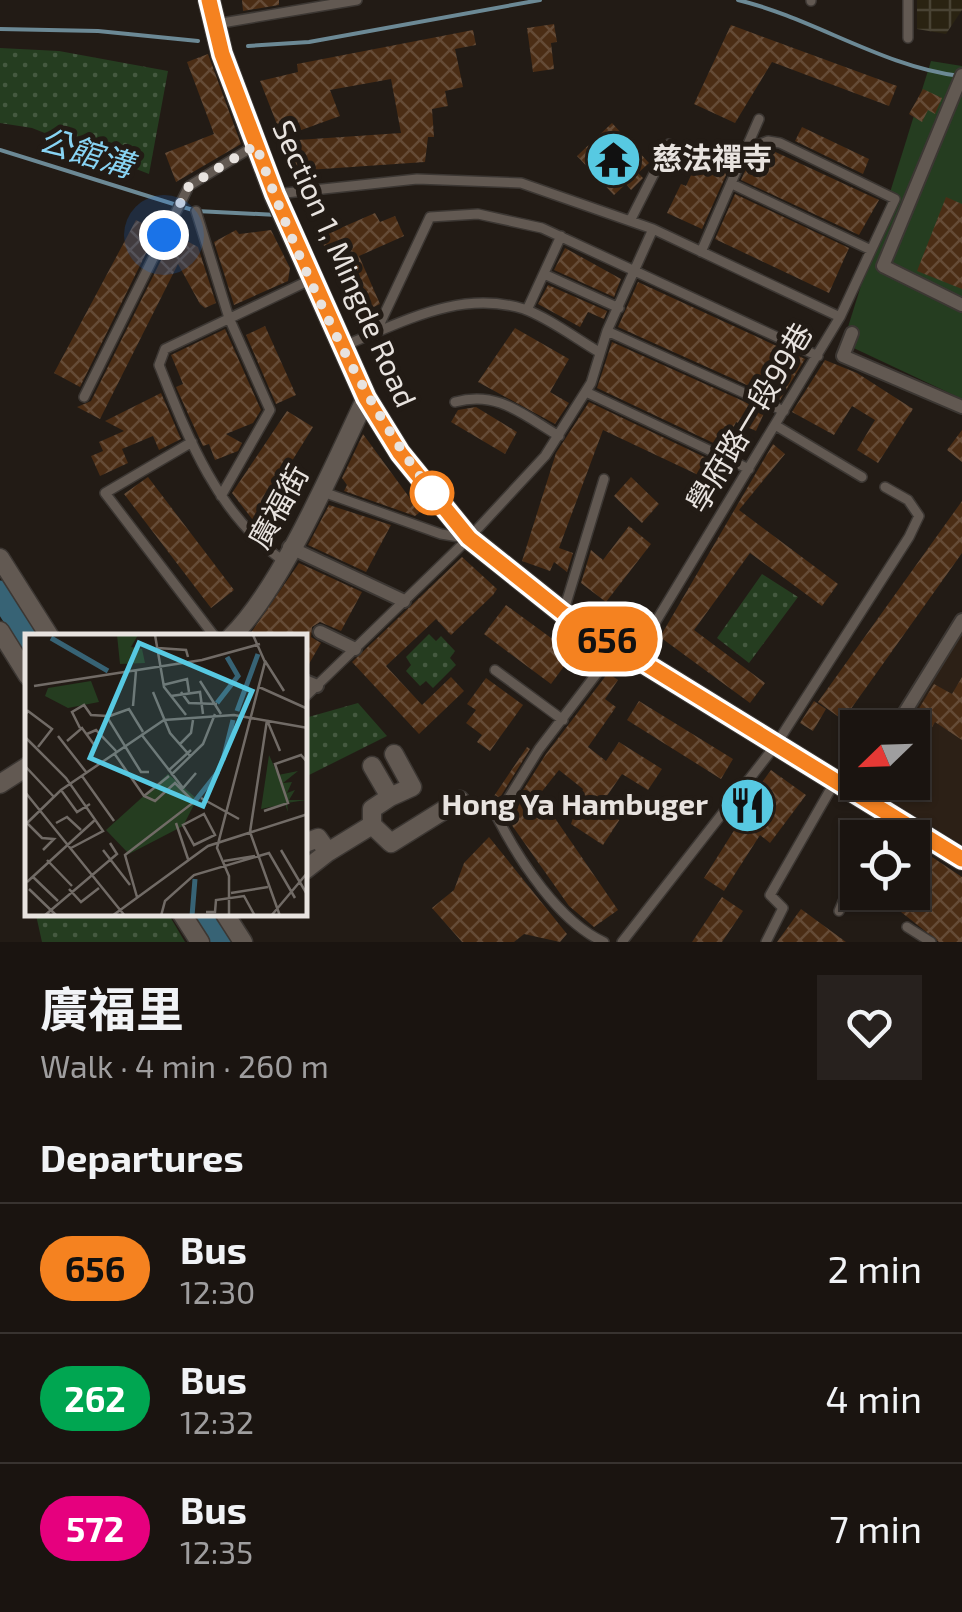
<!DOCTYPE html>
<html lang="en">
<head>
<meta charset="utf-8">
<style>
	:root { --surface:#1a1410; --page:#27211e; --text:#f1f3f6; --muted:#9f9e9f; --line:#383330 }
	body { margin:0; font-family:"Exo 2","Noto Sans TC",sans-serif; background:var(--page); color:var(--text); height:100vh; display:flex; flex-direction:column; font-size:38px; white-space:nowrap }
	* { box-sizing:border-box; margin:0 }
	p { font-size:32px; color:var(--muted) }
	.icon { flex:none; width:55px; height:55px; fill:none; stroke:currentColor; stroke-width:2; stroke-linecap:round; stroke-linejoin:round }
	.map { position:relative; height:942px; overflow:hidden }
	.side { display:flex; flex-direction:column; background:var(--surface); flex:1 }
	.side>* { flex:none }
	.badge { padding:0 20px; border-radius:32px; font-size:35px; line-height:65px }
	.needle { width:65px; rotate:247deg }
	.fabs { position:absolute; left:840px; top:710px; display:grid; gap:20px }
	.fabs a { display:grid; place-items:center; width:90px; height:90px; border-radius:0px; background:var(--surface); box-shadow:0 2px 8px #0004,0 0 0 2px var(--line); font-size:50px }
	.you { position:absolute; width:50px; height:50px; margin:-25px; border:8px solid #fff; border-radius:50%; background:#1a73e8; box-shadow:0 0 0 15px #1a73e833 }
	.map>.badge { position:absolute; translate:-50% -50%; box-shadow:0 0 0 5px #fff }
	h2 { padding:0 40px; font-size:38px; line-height:90px }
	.round { display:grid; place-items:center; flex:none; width:105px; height:105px; border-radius:0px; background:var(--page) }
	.summary { display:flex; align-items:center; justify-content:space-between; height:170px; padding:0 40px }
	h1 { font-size:48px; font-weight:700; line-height:75px }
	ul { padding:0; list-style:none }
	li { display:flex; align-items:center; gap:30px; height:130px; padding:0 40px; border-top:2px solid var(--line) }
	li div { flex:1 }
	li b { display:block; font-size:38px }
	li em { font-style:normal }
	li .badge { min-width:110px; font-weight:700; text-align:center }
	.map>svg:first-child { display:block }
	.industrial { fill:url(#industrial-grid) }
	.built { fill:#2c2016 }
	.garden { fill:url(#garden-dots) }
	.pitch { fill:#253d20 }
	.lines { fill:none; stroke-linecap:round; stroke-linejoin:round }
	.stream { stroke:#6c8995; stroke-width:4 }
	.river { stroke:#376375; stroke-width:25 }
	.building { fill:url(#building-cross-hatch) }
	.service-casing { stroke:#3c3733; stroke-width:12 }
	.pedestrian-casing { stroke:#3c3733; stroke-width:16 }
	.minor-casing { stroke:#3c3733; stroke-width:21 }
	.tertiary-casing { stroke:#3c3733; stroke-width:24 }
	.service { stroke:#625952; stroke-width:9 }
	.pedestrian { stroke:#625952; stroke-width:12 }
	.minor { stroke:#625952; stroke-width:18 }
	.tertiary { stroke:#625952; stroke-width:20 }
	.line-casing { stroke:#fff; stroke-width:22 }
	.line { stroke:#f58220; stroke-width:15 }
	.walk { stroke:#e8e3df; stroke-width:10; stroke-dasharray:0 18 }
	.stop-dot { fill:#fff; stroke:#f58220; stroke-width:5 }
	.labels { text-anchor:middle; stroke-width:10; stroke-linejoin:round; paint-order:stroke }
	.poi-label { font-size:30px; font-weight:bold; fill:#e8e3df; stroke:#221b15; text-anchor:start }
	.street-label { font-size:30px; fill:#e8e3df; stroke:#221b15 }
	.water-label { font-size:32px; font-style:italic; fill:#88d4f4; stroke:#221b15 }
	.inset-river { fill:none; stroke:#376375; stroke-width:5 }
	.inset-road { fill:none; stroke:#716b66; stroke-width:2.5 }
	.view { fill:#57c9e2; fill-opacity:0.15; stroke:#57c9e2; stroke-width:5 }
	.inset-edge { fill:none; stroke:#e8e3df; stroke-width:5 }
</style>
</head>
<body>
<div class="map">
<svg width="962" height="942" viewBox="0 0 962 942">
	<defs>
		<pattern id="industrial-grid" width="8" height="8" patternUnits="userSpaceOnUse" patternTransform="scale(2.5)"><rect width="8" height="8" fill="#2a2312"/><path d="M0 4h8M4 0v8" fill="none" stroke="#494334"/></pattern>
		<pattern id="garden-dots" width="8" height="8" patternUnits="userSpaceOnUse" patternTransform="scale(2.5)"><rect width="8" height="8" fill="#253d20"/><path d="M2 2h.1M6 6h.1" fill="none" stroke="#455940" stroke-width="1.8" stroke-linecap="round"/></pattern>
		<pattern id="building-cross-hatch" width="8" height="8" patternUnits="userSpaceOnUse" patternTransform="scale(2.5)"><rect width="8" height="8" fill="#4b2d15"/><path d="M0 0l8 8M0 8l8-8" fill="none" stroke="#654b37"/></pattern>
	</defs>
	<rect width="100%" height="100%" fill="#221b15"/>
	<!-- industrial -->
	<path class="industrial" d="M 917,0 L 962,0 L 962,10 L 946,34 L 917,29 Z"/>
	<!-- built -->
	<path class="built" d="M 962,630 L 962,845 L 867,786 L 912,782 L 912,728 L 903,727 Z"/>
	<!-- garden -->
	<path class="garden" d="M 0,48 L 59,51 L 168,71 L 149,174 L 32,128 L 0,123 Z
		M 762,574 L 798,597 L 749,663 L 717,638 Z
		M 429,634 L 436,641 L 441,636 L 455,651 L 450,658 L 456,665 L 433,688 L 426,681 L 420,686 L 406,671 L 411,665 L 406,657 Z
		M 358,703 L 387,736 L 305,777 L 305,718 Z
		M 36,915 L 169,915 L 185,942 L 42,942 Z"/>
	<!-- pitch -->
	<path class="pitch" d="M 931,61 L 962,66 L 962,399 L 843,343 Z"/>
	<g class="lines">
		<!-- stream -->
		<path class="stream" d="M 738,0 C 813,18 883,67 960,76
			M 0,29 L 98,31 L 198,41
			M 248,46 L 309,42 L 540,0
			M 0,150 L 196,211 L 277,215"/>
		<!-- river -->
		<path class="river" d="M 0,593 L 28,637
			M 206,914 L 224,942"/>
	</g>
	<!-- building -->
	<path class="building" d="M 242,0 L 279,0 L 279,5 L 243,11 Z
		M 554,24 L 557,42 L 551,43 L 554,69 L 533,72 L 527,28 Z
		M 731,25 L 897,86 L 889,106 L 772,62 L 735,123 L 694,104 Z
		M 473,30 L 476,45 L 455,49 L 463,87 L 445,91 L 448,106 L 432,109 L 434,137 L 428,137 L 425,162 L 293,171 L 283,141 L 401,133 L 391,79 L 330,90 L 340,116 L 282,137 L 260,81 L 298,72 L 297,64 Z
		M 208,54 L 241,144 L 176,182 L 165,153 L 214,134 L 187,62 Z
		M 923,89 L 942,98 L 935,114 L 928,110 L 922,122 L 909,114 Z
		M 612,123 L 649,163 L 638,173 L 643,178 L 631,190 L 626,184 L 614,195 L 577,156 Z
		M 802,127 L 869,159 L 863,174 L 795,141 Z
		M 717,140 L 732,146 L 729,152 L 735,155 L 702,229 L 667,213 L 681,184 L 686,186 L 692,173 L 695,175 Z
		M 769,149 L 879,200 L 859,235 L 741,180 L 749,162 L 761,167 Z
		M 735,194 L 849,248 L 829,293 L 715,239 Z
		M 946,197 L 962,204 L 962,289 L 917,271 Z
		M 375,213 L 380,222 L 395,216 L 404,236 L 359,256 L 380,304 L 355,316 L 320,237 Z
		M 136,220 L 157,231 L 80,387 L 54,373 Z
		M 236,230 L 239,234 L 271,230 L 290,268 L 288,281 L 234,305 L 214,242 Z
		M 174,234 L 198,247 L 216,303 L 205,308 L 200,304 L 178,264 L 100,419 L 77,407 L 91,401 Z
		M 565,248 L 621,279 L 614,297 L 554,270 Z
		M 638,282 L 805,359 L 780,400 L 618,327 Z
		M 548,285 L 607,311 L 604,319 L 588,312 L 580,327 L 538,304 Z
		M 265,326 L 296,395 L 276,404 L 246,335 Z
		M 515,328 L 569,359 L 550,392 L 569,403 L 555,424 L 478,382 Z
		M 225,329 L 261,410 L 253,423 L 226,434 L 242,443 L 238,451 L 215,460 L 209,444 L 203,446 L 189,416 L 176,387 L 183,384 L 171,355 Z
		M 612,342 L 765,411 L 756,431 L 736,422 L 724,448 L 597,388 Z
		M 825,360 L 857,373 L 913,409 L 878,463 L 857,450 L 875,420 L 852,406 L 834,435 L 792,412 Z
		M 161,393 L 181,439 L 159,450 L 153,436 L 122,449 L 128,463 L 100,476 L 91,456 L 103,451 L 99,442 L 124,431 L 105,421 Z
		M 589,402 L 719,464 L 711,481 L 603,430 L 559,548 L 573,553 L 567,572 L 554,562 L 550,571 L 522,561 L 556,453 Z
		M 476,407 L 517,432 L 505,454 L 451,422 L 458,410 Z
		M 287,411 L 313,427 L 284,474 L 299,482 L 266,537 L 232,493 Z
		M 962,430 L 962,462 L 947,450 Z
		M 363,434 L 420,512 L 415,516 L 344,491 L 347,485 L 342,478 Z
		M 773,444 L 785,454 L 739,510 L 838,584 L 822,606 L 750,553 L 694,630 L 765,683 L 750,703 L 660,637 Z
		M 148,477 L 234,590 L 211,608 L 124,494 Z
		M 631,477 L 659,504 L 642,523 L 614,496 Z
		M 962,501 L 962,553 L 843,720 L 818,702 Z
		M 329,505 L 391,525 L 366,572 L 308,545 Z
		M 629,526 L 651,544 L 606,602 L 581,583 L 591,550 L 603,560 Z
		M 462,557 L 497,589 L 493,595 L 451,635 L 436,619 L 386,666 L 422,705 L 451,677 L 464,691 L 419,734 L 352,662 Z
		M 299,563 L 362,592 L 341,631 L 320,622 L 312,627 L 311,637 L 321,643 L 305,671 L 305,637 L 248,637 Z
		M 506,605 L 573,654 L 551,684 L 484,634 Z
		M 608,673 L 618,680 L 605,699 L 616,707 L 588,747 L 606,761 L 619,742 L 662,769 L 648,790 L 622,774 L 600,806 L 620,819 L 603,845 L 571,824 L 583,789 L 559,770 L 539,795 L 618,910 L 594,927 L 569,906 L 506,817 L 546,754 Z
		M 962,677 L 962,740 L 935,722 L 912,762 L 912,728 L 907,728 L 934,684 L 952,694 Z
		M 486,678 L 523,705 L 490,751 L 477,742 L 482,735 L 466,723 L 476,710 L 467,704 Z
		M 639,701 L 733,759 L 721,779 L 627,720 Z
		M 814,701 L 826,709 L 813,731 L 800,723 Z
		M 527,747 L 530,749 L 496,804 L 492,799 Z
		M 771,770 L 806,795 L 770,843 L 760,835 L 724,891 L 704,878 L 740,821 L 736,818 Z
		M 489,837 L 567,934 L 560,942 L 524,934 L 514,942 L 462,942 L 432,908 L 454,890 L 464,863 Z
		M 920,849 L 962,877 L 962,942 L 939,942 L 901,912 L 904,908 L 880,892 L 912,892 L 912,860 Z
		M 722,897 L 743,911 L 722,942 L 692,942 Z
		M 801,909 L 846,942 L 777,942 Z"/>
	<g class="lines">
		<defs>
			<path id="service" d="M 908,0 L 908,38
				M 811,1 L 811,0
				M 216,24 L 357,0
				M 732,184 L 871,250
				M 276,194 L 417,179 L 521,183 L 653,229 L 840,317
				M 196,211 L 229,318 L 270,410 L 221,496
				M 630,221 L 669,144
				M 701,252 L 759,119
				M 544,274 L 619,308
				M 527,310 L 561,236
				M 607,331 L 784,411
				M 375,334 L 430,217 L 478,214 L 542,228 L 818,356
				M 343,346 C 402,323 459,289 524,309 C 549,318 575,338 599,352
				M 586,392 L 749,469
				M 84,397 L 189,186 L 254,146
				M 455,402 C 498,390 523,415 559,436
				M 775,425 L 862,477
				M 192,442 L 105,493 L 215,637
				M 323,492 L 441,534 L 465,538
				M 282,560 C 217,513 188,438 159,365 L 165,349 L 310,280
				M 564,610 L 604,479
				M 635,656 L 840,317 L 895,199 L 780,143 L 768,141 L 746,149
				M 495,670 L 563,720
				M 306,696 L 469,538 L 545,456 L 591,383 L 607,331 L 653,229
				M 869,838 L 883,810
				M 839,911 L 858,866
				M 907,927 L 931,942
				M 604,942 C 559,922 519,860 497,817 L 539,749 L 617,647
				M 622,942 L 775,746 L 909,537 L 919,516 L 908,500 L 885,487
				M 766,942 L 783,908 L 770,895 L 833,785"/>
			<path id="pedestrian" d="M 962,75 L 883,266 L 962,305
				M 852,333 L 843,356 L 962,407
				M 289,547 L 404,601
				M 320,632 L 355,649
				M 305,681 L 317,686
				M 895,728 L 962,620"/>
			<path id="minor" d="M 0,558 L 50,637
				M 0,631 L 28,676
				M 231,637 C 282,587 334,465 366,398
				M 0,784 L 28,766
				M 390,797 L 412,787 L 394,754
				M 372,825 L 372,809 L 390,797 L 372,766
				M 305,843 L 318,838 L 328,852 L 372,825 L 391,843 L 460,800
				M 305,870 L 328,852
				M 182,914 L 200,942
				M 225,914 L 243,942"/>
			<path id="tertiary" d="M 209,0 L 222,54 L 275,195 L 366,398 L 400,453 L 469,538 L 563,613 L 962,859"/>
		</defs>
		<!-- service casing -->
		<use href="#service" class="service-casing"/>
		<!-- pedestrian casing -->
		<use href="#pedestrian" class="pedestrian-casing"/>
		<!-- minor casing -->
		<use href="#minor" class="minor-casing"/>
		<!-- tertiary casing -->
		<use href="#tertiary" class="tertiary-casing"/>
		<!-- service -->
		<use href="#service" class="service"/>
		<!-- pedestrian -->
		<use href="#pedestrian" class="pedestrian"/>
		<!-- minor -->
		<use href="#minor" class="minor"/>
		<!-- tertiary -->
		<use href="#tertiary" class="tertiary"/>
	</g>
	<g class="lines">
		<defs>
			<path id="line" d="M 209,0 L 222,54 L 275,194 L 366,398 L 400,453 L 469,538 L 563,613 L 962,859"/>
		</defs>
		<!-- line casing -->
		<use href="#line" class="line-casing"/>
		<!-- line -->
		<use href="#line" class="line"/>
		<!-- walk -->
		<path class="walk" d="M 164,235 L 189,186 L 256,145 C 301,269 359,401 441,504 L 432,493"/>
	</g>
	<!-- icons -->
	<defs>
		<symbol id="temple-disc" viewBox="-11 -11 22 22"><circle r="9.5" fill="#57c9e2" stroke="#221b15"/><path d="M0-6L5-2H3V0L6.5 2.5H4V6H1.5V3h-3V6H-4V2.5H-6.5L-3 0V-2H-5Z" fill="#111"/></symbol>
		<symbol id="restaurant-disc" viewBox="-11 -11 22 22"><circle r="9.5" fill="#57c9e2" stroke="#221b15"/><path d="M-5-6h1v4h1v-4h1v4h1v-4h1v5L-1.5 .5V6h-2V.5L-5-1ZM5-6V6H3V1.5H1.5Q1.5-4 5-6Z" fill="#111"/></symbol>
	</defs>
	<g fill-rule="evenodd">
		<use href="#temple-disc" x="582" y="128" width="63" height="63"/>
		<use href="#restaurant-disc" x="716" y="774" width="63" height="63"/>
	</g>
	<!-- markers -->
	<circle class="stop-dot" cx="432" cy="493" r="20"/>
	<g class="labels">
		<!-- poi labels -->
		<g class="poi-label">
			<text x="652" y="169">慈法禪寺</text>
			<text x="708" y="815" text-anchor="end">Hong Ya Hambuger</text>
		</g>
		<!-- street labels -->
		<g class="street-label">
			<text transform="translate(344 264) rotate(66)" y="10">Section 1, Mingde Road</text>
			<text transform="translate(750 418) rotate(-59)" y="10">學府路一段99巷</text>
			<text transform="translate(279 507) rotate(-61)" y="10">廣福街</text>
		</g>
		<!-- water labels -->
		<g class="water-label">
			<text transform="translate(86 153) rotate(17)" y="11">公館溝</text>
		</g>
	</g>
	<!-- overview -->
	<g transform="translate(25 634)">
		<rect width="282" height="282" fill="#221b15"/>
		<path d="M 244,121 L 253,141 L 273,137 L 258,149 L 267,148 L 262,159 L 270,156 L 264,166 L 281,166 L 262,169 L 263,178 L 260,170 L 236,175 Z" fill="#253d20"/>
		<path d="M 92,1 L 113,1 L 106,13 L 117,15 L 120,29 L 95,30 ZM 66,47 L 74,68 L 43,74 L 20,62 L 23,54 Z" fill="#253d20"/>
		<path d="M 143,140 L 172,165 L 158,192 L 104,220 L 81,196 Z" fill="#253d20"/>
		<path class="inset-river" d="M 26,4 L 83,37M 192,69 L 213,42 L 202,23M 212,77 L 233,20M 198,126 L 208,86M 170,167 L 193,138M 167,282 L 170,245"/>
		<path class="inset-road" d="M 130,1 L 139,53 L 161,81M 133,14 L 161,16 L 163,23M 240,27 L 259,57M 175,47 L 196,80M 138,51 L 162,45 L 164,58M 9,52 L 177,26 L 235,10M 234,53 L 283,75M 128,58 L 145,99 L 166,123M 156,58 L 164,69 L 192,70M 146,62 L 175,58 L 178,80M 108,72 L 111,37M 0,81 L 3,77 L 27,95 L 13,113M 242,86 L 225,198 L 255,282M 242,86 L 255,117M 55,94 L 47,78 L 59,71 L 66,81 L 83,82M 118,98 L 104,75 L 82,83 L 116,138 L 124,138M 62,100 L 71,96 L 91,117M 116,100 L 158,154 L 171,139M 33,102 L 61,138M 0,103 L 41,144 L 78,197 L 46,214M 42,107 L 57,94 L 70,112M 154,111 L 166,99 L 168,86M 89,119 L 119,162 L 130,167 L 150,149 L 169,168 L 100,221 L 112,263M 0,132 L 29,163M 143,137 L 166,116M 146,141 L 178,110 L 190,80M 57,142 L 89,187M 36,156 L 52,178 L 65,170M 0,158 L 100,282M 119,162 L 144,142M 176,164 L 214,185M 239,177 L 263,169 L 250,130 L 276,121 L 283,129M 179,180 L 190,201 L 169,211 L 158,191 ZM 2,189 L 17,204 L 29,205 L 18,216M 31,189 L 42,183 L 56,196M 151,189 L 163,225M 0,191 L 36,156 L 139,86 L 209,81 L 283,94M 78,216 L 105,251M 256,216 L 283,262M 22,226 L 47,252M 199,227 L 230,222M 7,242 L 33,267M 2,248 L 71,185M 4,255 L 32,282M 44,255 L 56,268 L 74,254M 206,259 L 243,253M 181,278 L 190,278 L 191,266 L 219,262 L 230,282M 19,282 L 92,220 L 85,209M 87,282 L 183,212 L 283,180M 136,282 L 140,267 L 169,241 L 244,219 L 270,264M 204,282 L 204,242 L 192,214 L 240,28 L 228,1M 246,282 L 283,238"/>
		<path class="view" d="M 114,9 L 227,57 L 178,172 L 65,124 Z"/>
		<rect width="282" height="282" class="inset-edge"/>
	</g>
</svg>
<div class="fabs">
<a><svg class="needle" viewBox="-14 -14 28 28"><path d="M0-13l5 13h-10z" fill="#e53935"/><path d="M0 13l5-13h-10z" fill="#9f9e9f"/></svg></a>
<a><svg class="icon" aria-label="locate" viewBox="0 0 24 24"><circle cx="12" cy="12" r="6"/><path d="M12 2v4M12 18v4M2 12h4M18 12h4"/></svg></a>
</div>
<div class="you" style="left:164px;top:235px"></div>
<b class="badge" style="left:607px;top:639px;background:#f58220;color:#111">656</b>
</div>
<section class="side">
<div class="summary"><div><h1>廣福里</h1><p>Walk · 4 min · 260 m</p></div><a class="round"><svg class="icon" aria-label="heart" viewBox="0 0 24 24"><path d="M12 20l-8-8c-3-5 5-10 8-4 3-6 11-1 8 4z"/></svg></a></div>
<h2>Departures</h2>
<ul>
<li><span class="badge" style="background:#f58220;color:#111">656</span><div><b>Bus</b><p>12:30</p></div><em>2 min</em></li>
<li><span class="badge" style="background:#00a651;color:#fff">262</span><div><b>Bus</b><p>12:32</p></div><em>4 min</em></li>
<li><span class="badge" style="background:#e6007e;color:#fff">572</span><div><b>Bus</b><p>12:35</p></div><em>7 min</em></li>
</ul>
</section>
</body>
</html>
